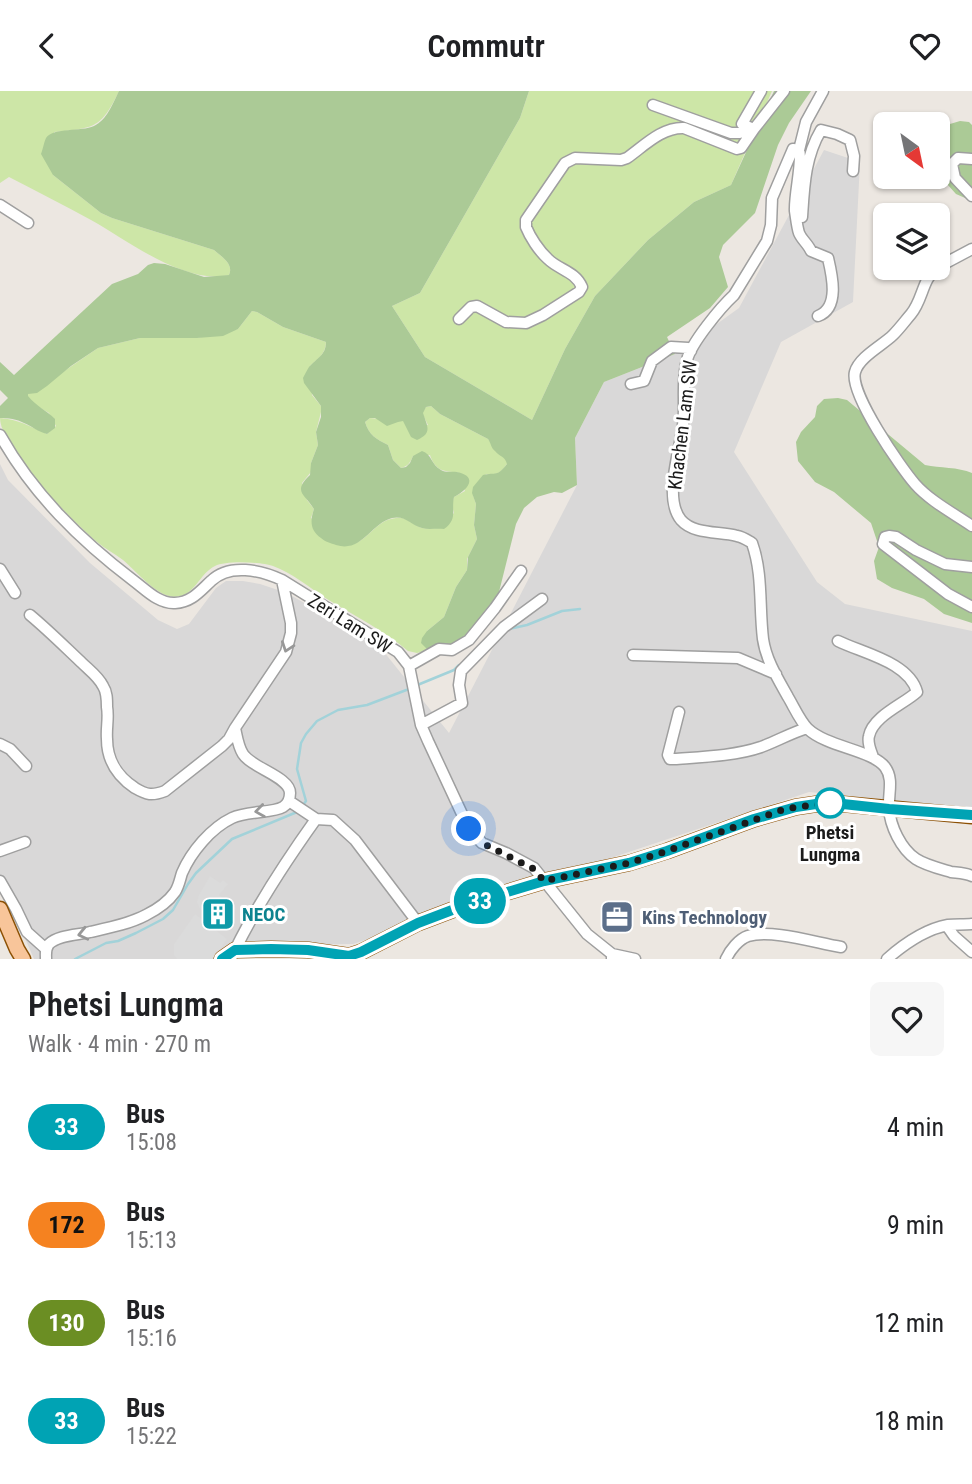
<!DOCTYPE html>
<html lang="en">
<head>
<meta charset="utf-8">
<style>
	:root { --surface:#fff; --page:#f6f6f6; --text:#202124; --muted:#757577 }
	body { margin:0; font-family:"Roboto Condensed",sans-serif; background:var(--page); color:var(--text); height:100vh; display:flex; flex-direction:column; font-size:26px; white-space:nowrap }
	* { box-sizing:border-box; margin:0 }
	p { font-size:23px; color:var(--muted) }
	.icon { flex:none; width:38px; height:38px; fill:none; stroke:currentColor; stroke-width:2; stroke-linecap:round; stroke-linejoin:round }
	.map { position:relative; height:868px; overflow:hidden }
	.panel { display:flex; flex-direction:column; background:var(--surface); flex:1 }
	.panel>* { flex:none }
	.badge { padding:0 14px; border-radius:23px; font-size:24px; line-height:46px }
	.needle { width:46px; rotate:147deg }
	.buttons { position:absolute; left:873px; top:21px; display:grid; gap:14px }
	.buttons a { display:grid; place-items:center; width:77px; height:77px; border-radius:10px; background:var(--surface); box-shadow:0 2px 5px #0004; font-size:35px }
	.you { position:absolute; width:35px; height:35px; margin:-18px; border:5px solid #fff; border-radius:50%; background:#1a73e8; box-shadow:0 0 0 10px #1a73e833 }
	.map>.badge { position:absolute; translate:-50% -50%; box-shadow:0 0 0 4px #fff }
	.round { display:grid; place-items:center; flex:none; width:74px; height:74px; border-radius:10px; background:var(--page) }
	.head { display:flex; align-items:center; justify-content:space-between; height:119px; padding:0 28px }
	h1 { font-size:33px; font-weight:600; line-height:52px }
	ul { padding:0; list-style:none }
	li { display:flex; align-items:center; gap:21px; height:98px; padding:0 28px }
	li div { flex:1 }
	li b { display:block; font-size:26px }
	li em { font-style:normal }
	li .badge { min-width:77px; font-weight:700; text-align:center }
	header { display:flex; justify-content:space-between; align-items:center; height:91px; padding:0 28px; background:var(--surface); font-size:32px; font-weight:600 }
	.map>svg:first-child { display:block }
	.residential { fill:#d9d8d8 }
	.grass { fill:#cde6a7 }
	.forest { fill:#abca96 }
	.parking { fill:#dbdbdb }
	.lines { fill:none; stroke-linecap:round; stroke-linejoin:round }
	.stream { stroke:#a2d2d9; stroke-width:2.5 }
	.minor-casing { stroke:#9f9f9f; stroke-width:13 }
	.major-casing { stroke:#8c5105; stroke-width:17 }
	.minor { stroke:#fff; stroke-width:10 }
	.major { stroke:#f8c59a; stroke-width:14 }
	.oneway { stroke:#989898 }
	.line-casing { stroke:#fff; stroke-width:16 }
	.line { stroke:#00a3b4; stroke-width:10 }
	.walk { stroke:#1b1b1b; stroke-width:7; stroke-dasharray:0 12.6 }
	.stop-dot { fill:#fff; stroke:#00a3b4; stroke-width:3.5 }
	.labels { text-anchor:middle; stroke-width:6; stroke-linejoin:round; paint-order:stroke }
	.street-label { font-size:19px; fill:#1b1b1b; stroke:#fff }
	.stop-label { font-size:19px; font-weight:bold; fill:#1b1b1b; stroke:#fff }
	.culture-label { font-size:19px; font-weight:bold; fill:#0d838f; stroke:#fff; text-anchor:start }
	.service-label { font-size:19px; font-weight:bold; fill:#4e5e75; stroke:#fff; text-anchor:start }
</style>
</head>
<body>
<header><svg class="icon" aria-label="back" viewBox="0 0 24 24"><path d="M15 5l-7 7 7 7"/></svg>Commutr<svg class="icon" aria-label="heart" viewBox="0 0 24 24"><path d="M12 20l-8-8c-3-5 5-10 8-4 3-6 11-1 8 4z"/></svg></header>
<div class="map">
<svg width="972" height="868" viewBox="0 0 972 868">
	<rect width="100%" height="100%" fill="#ece7e1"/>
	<!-- residential -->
	<path class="residential" d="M 824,59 L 860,71 L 853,211 L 781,251 L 734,361 L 817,491 L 845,513 L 972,540 L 972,717 L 809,701 L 353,853 L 252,854 L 220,868 L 34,868 L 0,790 L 0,373 L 8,389 L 90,472 L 158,529 L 177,538 L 189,533 L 216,497 L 226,490 L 243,490 L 260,493 L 287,502 L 380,556 L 449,642 L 577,394 L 575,347 L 604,291 L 675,263 L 739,217 Z"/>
	<!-- grass -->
	<path class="grass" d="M 0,0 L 119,0 C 101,38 94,37 54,41 L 53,84 L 101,122 L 112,127 L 214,159 C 222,166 234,173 229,184 C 184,194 129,150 91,129 C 64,114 36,100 9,86 L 0,92 Z
		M 529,0 L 772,0 L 731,94 L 694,111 L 648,149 L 595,205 L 565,258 L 532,329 L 425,266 L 392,215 L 420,202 L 520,27 Z
		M 252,220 L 257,221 L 283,236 L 326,251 C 326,263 317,268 310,275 L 312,304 L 321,315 L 321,321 L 316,341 L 318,354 L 311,372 L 311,381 L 302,392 L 307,409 L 314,418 L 311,427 L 342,455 C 368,455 373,429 396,427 C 407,425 412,434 422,437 C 427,438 433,437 439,437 L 454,422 L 452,414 L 454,406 L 465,400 L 458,381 C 443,381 435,379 430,364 L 413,365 C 410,372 408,375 401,377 L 393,369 L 388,354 C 376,348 369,344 365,331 L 370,327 L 404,330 L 407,335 L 428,334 L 422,322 L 426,316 L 431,315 L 440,323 L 488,348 L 507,370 L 507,373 C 501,381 497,385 486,383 L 473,404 L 476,413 L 474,434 L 477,448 L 467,468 L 467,479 L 456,496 L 444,526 L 427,540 L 428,559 L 417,562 L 408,560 C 385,540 353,524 327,508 C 310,497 292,482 273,475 C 261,471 226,469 215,475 C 198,483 193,511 169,505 C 153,501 135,479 123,469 C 114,462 105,458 97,451 C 73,431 0,357 0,327 C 18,328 31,336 47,343 L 56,335 L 49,322 L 35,314 L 27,305 L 28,303 L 60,283 L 98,257 L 140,247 L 197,247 L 238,238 Z"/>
	<!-- forest -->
	<path class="forest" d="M 119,0 L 529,0 L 520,27 L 420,202 L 392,215 L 425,266 L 532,329 L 565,258 L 595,205 L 648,149 L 694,111 L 731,94 L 774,0 L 811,0 L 789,32 L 778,54 L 755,122 L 723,154 L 719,166 L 728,196 L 710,217 L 667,246 L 675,263 L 604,291 L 575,347 L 577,394 L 562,402 L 554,401 L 537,406 L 524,417 L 516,433 L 498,505 L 489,521 L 458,553 L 428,559 L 421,552 L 422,547 L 427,540 L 444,526 L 456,496 L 467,479 L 468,466 L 477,448 L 474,434 L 476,413 L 472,402 L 473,396 L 483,384 C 496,381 497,386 507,373 C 505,365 500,366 495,360 C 491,357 491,352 488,348 L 440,323 L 431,315 L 426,316 L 423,322 C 427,335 433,342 417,349 L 411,346 L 403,330 L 398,331 L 387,335 L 375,327 L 370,327 L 365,331 C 369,344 376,348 388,354 L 393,369 L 401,377 L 406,376 L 410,372 L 413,365 L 422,360 C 432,363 431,374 441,379 C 446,382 451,380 457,381 C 480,386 466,400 454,406 C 451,420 458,428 444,438 C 436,437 429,439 422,437 C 410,434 406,424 392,427 C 370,433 362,462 336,454 C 331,452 325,451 321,447 C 310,439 310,430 314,418 C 305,403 292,401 310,384 L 311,372 L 318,354 L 316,341 L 321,326 L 321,315 L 304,292 L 303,287 C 305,283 307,279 309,276 C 317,267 326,264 326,251 L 283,236 L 257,221 L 252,220 L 238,238 L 223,245 L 197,247 L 140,247 L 98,257 L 71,275 L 47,295 L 37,302 L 28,303 L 28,305 C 36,315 46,319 55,328 L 55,337 L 47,343 C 38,341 32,335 24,332 C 17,328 8,327 0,327 L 0,315 L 8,307 L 0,299 L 0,271 L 14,284 L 112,193 L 138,183 L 148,174 L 154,172 L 165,173 L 204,186 L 229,184 C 234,173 222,166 214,159 L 112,127 L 101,122 L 53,84 L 41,63 C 43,58 44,51 46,47 C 54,36 81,41 94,35 C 107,29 113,12 119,0 Z
		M 960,30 L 969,31 L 972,34 L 972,110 L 956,103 L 938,83 L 938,39 L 940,36 Z
		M 838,307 L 847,309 L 925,374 C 940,377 958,376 972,382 L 972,532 L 944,523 L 924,508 L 892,497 L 877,488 L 874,470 L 879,456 L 871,432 L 834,401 L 815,391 L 798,370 L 796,351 L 801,341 L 815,326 L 817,315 L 824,308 Z"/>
	<!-- parking -->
	<path class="parking" d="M 210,785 L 220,792 L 223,789 L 228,793 L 219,804 L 236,817 L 233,822 L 225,817 L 223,819 L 212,809 L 203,820 L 199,816 L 197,811 L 199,804 Z
		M 195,823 L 227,848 L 213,868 L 177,868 L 174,864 L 174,853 Z"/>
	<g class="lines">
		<!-- stream -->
		<path class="stream" d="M 509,538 L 527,534 L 562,520 L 580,518
			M 415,595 L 454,579 L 459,574
			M 303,714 L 306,710 L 297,678 L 301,652 L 306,643 L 317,630 L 338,619 L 367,614 L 409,598
			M 75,868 L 106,852 L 118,850 L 136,842 L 163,828 L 173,819 L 188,793 L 196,782 L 232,748 L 297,721"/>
		<defs>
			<path id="minor" d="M 761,0 L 742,33 L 754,38 L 784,0
				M 823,0 L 806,31 L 799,59 L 793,58 L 772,107 L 771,134 L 767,150 L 734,204 C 721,216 691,252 687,269 C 681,290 686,313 683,334 C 680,360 663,407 681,429 C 694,444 720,440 737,445 C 743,446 747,449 752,452 C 763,483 759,515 763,548 C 766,569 778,588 788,606 C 794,616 800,630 808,638 C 827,656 872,659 885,676 C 894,688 888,703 889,717 C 890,735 901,758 916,768 C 925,774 941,778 951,781 C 959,782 965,782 972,785
				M 653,14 L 731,42 L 740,42 L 747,35
				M 799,59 C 803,69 794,104 795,120 C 796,126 797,136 799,142 C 802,149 808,153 811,160 L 828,167 C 832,184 840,217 818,225
				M 972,68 L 958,67 L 952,73 L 955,87 L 972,105
				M 0,114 L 28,132
				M 802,126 C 804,95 805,66 821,39 L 837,43 L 850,49 L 854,65 L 853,80
				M 938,176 L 972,158
				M 937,177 C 922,188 923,209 911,223 C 905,230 900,237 893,244 C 883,254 859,266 855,281 C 849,302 901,377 915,393 C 930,410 953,422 972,435
				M 459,228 L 471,216 L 477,215 L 506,231 L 526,232 L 543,224 L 579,201 L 582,196 C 575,180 559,179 548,168 C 539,160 530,146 526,136 L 526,129 L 565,72 L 575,67 L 621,69 L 627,67 C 644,55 662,36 684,37 L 737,58 L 741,57 L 754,38
				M 631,293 L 644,290 L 652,270 L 671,256 L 688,257 L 691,260
				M 0,344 C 33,403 80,449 134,490 C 146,499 159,513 175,512 C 192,511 200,500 211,490 C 229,472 261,479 282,489 L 398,561 L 409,575 L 421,634 L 428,650 L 469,738 L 482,752 L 506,762 L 534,777 L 587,843 L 612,863 L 612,868
				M 972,476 L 945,473 L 916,459 L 896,446 L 889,445 L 885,446 L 883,453 L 948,503 L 972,516
				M 0,478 L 15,502
				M 30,524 C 48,539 64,555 81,571 C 89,579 98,585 103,595 C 107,601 107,608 107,616 C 109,627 106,637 107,648 C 107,670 117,685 135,697 C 147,704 152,705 165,700 L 222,655 L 229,648 L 235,637
				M 838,550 C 862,562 909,571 917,601 C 904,613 873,625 869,645 C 867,652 871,660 873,666
				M 633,564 L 738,567 L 776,583
				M 409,575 L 439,558 L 452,559 L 469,549 L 495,517 L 521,480
				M 679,621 L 668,664 L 670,668 L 674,668 C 701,666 735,665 761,656 C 777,650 791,642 807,637
				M 421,634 L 462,612 L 459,594 L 461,580 L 504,536 L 542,508
				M 0,653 L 10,658 L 26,675
				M 289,710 L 316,728
				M 0,760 L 25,751
				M 0,790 L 16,818 L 27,841 L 46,858
				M 947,835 L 954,845 L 972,861
				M 235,859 C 258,812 286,770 316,728 L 333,729 L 355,749 L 418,832
				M 612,863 L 635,868
				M 46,868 C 46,862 45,858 49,853 C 58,844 78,844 90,841 C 108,837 129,833 146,824 C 156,819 168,811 175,801 C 179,795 180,788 182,782 C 191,761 211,737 232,727 C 247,720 273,722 283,716 C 288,713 290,708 290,702 C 290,686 252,677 243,663 C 238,655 237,646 235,637 L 286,561 L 291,542 L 291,532 L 282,489
				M 726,868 C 730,859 739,848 748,845 C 772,838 816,852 841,856
				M 887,868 C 904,853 926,838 948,834 C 956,833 964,834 972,833"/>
			<path id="major" d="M 0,818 L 17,858 L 23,868
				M 222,868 L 235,859 L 271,858 L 308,859 L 349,865 L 361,861 L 418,832 L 468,813 L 544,790 L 629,772 L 667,760 L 754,728 L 796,716 L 816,713 L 843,713 L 972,725"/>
		</defs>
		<!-- minor casing -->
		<use href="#minor" class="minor-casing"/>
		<!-- major casing -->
		<use href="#major" class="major-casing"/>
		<!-- minor -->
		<use href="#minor" class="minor"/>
		<!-- major -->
		<use href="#major" class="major"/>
	</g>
	<!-- one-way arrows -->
	<defs><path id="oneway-chevron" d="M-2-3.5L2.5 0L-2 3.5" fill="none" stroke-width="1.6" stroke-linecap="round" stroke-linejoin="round" transform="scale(1.75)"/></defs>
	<g class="oneway">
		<use href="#oneway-chevron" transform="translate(287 556) rotate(109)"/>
		<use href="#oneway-chevron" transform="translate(260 720) rotate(172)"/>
		<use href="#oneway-chevron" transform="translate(83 843) rotate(167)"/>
	</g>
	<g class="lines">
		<defs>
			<path id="line" d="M 222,868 L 235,859 L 271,858 L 308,859 L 349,865 L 361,861 L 418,832 L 468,813 L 544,790 L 629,772 L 667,760 L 754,728 L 796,716 L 816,713 L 843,713 L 889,718 L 972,724"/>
		</defs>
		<!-- line casing -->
		<use href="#line" class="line-casing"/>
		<!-- line -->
		<use href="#line" class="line"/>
		<!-- walk -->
		<path class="walk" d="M 469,738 L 482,752 L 534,778 L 544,790 L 629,772 L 667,760 L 779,720 L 796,716 L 830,712"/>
	</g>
	<!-- icons -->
	<defs>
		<symbol id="building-square" viewBox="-11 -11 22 22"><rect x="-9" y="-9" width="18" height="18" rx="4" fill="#0f9aa8" stroke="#fff"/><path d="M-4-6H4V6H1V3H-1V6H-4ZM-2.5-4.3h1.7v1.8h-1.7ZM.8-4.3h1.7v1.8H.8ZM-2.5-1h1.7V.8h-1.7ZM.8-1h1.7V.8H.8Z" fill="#fff"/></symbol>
		<symbol id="office-square" viewBox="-11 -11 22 22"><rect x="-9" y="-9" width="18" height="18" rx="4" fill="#5c6f8a" stroke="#fff"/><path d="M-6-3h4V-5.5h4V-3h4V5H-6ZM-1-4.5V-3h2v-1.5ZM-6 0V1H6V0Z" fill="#fff"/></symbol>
	</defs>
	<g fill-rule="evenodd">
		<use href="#building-square" x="199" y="804" width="38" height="38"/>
		<use href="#office-square" x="598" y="807" width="38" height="38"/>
	</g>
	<!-- markers -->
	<circle class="stop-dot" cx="830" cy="712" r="14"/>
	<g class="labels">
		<!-- street labels -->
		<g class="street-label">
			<text transform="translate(682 334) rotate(-83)" y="7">Khachen Lam SW</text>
			<text transform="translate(350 532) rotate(32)" y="7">Zeri Lam SW</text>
		</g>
		<!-- stop labels -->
		<g class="stop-label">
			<text x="830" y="748">Phetsi<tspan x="830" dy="22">Lungma</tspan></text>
		</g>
		<!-- culture labels -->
		<g class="culture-label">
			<text x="242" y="830">NEOC</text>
		</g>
		<!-- service labels -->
		<g class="service-label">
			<text x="642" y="833">Kins Technology</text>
		</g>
	</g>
</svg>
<div class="buttons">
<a><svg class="needle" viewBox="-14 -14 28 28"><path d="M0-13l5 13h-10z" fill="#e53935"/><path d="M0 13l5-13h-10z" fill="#757577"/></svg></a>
<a><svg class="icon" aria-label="layers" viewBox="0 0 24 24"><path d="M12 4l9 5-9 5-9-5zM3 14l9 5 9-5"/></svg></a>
</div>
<div class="you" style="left:469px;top:738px"></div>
<b class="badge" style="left:480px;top:810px;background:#00a3b4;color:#fff">33</b>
</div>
<section class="panel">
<div class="head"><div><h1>Phetsi Lungma</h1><p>Walk · 4 min · 270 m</p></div><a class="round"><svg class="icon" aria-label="heart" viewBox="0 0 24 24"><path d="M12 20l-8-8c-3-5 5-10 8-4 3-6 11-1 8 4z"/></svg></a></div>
<ul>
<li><span class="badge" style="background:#00a3b4;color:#fff">33</span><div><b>Bus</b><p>15:08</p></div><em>4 min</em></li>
<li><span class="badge" style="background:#f58220;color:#111">172</span><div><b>Bus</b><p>15:13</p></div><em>9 min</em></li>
<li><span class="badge" style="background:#6b8e23;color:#fff">130</span><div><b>Bus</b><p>15:16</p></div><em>12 min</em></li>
<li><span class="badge" style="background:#00a3b4;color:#fff">33</span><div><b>Bus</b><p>15:22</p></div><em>18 min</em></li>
</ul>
</section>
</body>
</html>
